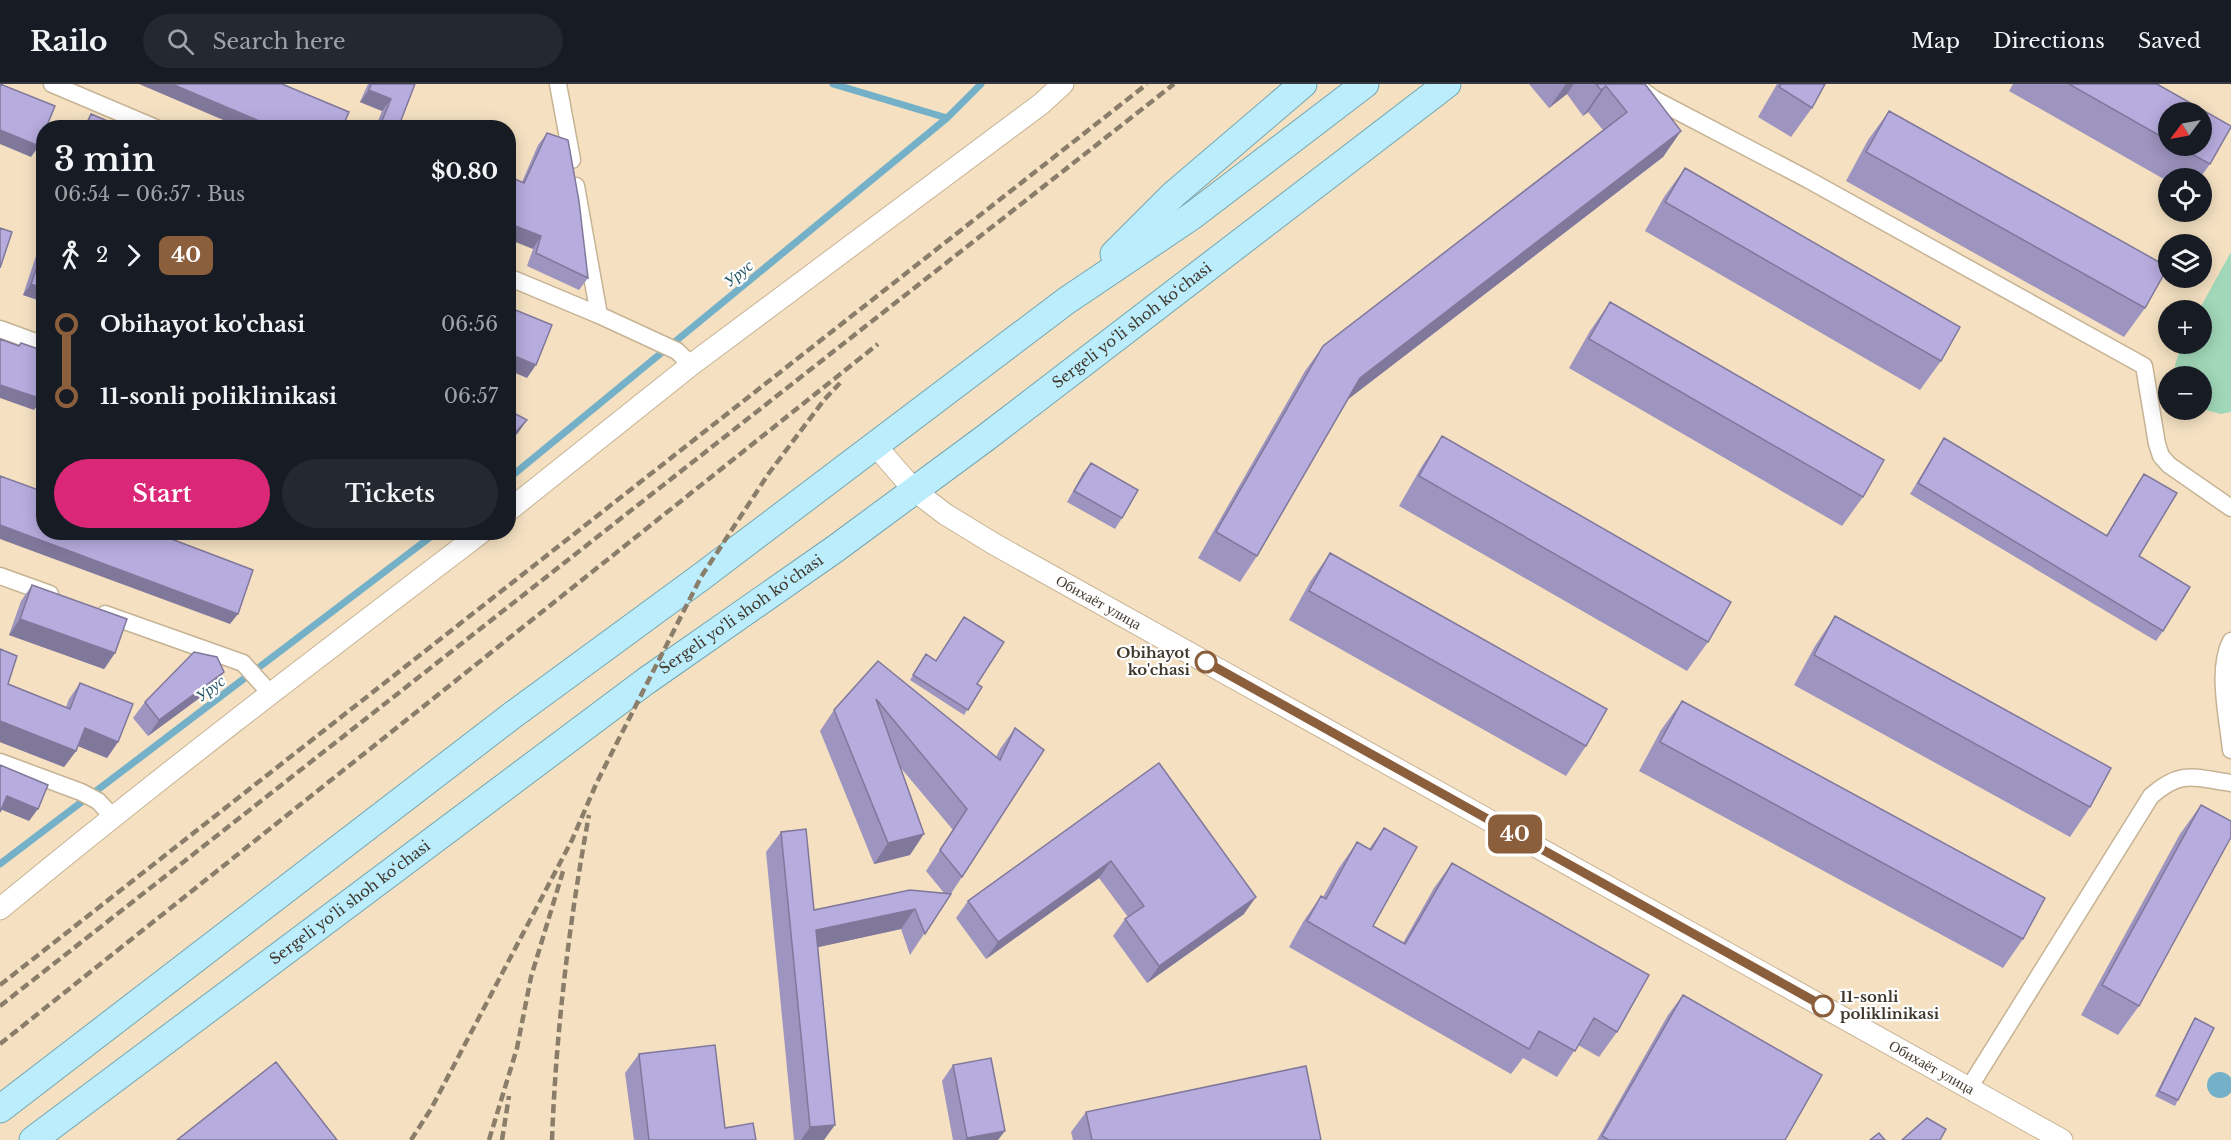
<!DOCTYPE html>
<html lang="en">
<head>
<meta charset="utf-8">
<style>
	:root { --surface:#171b24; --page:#242831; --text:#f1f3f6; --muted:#9ea1a6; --line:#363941; --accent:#db2777 }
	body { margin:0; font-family:"Libre Baskerville",serif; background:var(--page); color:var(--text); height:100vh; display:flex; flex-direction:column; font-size:22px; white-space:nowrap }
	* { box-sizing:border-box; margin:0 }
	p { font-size:20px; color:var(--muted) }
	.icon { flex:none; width:33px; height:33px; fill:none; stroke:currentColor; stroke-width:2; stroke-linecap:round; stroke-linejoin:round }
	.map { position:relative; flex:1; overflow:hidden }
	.details { position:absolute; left:36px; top:36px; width:480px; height:420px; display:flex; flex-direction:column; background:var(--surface); border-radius:24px; box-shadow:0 3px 15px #0003 }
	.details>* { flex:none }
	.badge { padding:0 12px; border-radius:9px; font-size:21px; line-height:39px }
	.needle { width:39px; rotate:238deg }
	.controls { position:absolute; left:2158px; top:18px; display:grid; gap:12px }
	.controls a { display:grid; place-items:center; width:54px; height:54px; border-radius:50%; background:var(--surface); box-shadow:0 3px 15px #0003; font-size:30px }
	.map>.badge { position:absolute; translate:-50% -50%; box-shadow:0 0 0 3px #fff }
	.legs { display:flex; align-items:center; gap:9px; height:66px; padding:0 18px; font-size:20px }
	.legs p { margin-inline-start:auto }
	.summary { display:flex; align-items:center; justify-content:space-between; height:102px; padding:0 18px }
	h1 { font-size:33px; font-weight:600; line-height:45px }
	.button { display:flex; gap:12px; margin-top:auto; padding:12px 18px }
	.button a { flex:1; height:69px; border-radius:36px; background:var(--accent); color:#fff; font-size:24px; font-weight:600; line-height:69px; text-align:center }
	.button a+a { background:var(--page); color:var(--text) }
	ul { padding:0 18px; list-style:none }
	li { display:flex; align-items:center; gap:21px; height:72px; font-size:22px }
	li i { display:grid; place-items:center; width:9px; height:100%; margin:0 8px; background:currentColor }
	li i::after { content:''; width:15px; height:15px; margin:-8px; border:4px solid; border-radius:50%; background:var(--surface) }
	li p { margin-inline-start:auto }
	li:first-child i { background:linear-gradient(#0000 50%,currentColor 0) }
	li:last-child i { background:linear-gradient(currentColor 50%,#0000 0) }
	header { display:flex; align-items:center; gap:36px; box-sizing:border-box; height:84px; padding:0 30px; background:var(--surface); border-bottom:2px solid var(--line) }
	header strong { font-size:28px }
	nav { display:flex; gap:33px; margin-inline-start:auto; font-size:21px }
	.search { width:420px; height:54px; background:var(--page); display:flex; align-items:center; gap:15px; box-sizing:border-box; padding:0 21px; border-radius:33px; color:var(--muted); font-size:22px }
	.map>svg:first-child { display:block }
	.green { fill:#a1d8b9 }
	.water { fill:#74b1c8 }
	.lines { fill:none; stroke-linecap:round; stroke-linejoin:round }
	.stream { stroke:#74b1c8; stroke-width:7 }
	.minor-casing { stroke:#c6b394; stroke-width:19 }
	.tertiary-casing { stroke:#c6b394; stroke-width:23 }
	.primary-casing { stroke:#73a6b2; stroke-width:29 }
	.minor { stroke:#fff; stroke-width:16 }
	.tertiary { stroke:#fff; stroke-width:21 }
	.primary { stroke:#bcedfc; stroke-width:27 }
	.rail { stroke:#8a7d69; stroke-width:4.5; stroke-dasharray:9 4.5; stroke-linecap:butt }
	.wall { fill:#9d94bf; fill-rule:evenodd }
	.shaded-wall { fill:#80789b }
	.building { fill:#b7acde; stroke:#80789b; stroke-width:1.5 }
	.line-1-casing { stroke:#fff; stroke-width:14 }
	.line-1 { stroke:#8b5e3c; stroke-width:9 }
	.stop-1-dot { fill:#fff; stroke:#8b5e3c; stroke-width:3 }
	.labels { text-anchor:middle; stroke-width:4.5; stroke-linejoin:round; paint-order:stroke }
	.street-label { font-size:15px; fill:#40382c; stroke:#fff }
	.stop-label { font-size:15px; font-weight:bold; fill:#40382c; stroke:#fff; text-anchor:end }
	.water-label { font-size:16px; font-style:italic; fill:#1f5264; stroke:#fff }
</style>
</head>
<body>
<header>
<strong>Railo</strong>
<div class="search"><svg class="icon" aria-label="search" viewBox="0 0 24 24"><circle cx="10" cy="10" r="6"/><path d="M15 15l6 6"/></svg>Search here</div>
<nav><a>Map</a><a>Directions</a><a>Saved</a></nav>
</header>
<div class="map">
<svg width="2231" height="1056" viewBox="0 0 2231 1056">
	<rect width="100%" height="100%" fill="#f5e1c2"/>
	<!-- green -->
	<path class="green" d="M 2231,168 L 2231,328 L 2221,330 L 2202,325 L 2202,292 L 2176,292 L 2175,281 L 2182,260 L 2202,260 L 2202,226 L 2199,226 Z"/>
	<!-- water -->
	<path class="water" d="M2207 1001a13 13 0 1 1 26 0a13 13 0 1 1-26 0Z"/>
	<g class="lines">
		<!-- stream -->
		<path class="stream" d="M 833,0 L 947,34
			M 508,395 L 947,34 L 981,0
			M 0,780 L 437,448"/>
		<defs>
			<path id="minor" d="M 52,0 L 156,44
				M 558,0 L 572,76
				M 1634,0 L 1654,15 L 1807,95 L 2144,282 L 2157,360 L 2161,372 L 2169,381 L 2231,424
				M 576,102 L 599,231
				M 508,193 L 599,231 L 677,267 L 691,281
				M 0,245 L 44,261
				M 0,492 L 50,510
				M 105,530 L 243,579 L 270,609
				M 2231,557 C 2216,585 2228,635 2231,666
				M 0,678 L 81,708 L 98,717 L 112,732
				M 1969,1004 L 2151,712 C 2182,685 2194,694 2231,699"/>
			<g id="tertiary">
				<path id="s1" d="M 875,361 L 915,407 L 945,430 L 994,460 L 2062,1056"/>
				<path d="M 508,427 L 691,281 L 1041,20 L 1063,0"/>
				<path d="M 0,825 C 157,695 319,572 482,448"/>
			</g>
			<g id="primary">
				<path d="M 1114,170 L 1173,111 L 1303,0"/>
				<path d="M 0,1025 L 514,630 L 701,493 L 1066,217 L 1192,132 L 1365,0"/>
				<path id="s2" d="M 33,1056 L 646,597 L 835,465 L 984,355 L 1447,0"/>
			</g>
		</defs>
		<!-- minor casing -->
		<use href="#minor" class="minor-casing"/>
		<!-- tertiary casing -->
		<use href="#tertiary" class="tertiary-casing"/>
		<!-- primary casing -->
		<use href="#primary" class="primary-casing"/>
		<!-- minor -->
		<use href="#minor" class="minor"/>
		<!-- tertiary -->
		<use href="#tertiary" class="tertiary"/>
		<!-- primary -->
		<use href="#primary" class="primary"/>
		<!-- rail -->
		<path class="rail" d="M 0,901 L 1147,0
			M 0,922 L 1174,0
			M 0,960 L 878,260
			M 411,1056 L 431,1025 L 572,756 L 597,698 L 701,493 L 769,389 L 824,316 L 840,299
			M 489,1056 L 517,964 L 531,893 L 564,784
			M 502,1056 L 509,1012
			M 552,1056 C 556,947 569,839 589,731"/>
	</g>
	<!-- wall -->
	<path class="wall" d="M 368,0 L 415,0 L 398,44 L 375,44 L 382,27 L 360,18 Z
		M 1529,0 L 1645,0 L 1681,47 L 1663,73 L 1348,315 L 1257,472 L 1240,498 L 1198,474 L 1305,287 L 1323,262 L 1603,46 L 1588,28 L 1583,32 L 1567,10 L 1549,24 Z
		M 1777,0 L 1825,0 L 1812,24 L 1791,53 L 1758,33 Z
		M 2013,0 L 2157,0 L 2231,42 L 2231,43 L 2210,80 L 2200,94 L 2169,94 L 2169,98 L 2009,7 ZM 2169,28 L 2202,28 L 2202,62 L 2169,62 Z
		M 1889,27 L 2145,224 L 2124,253 L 1846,97 L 1868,56 Z
		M 91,30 L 124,44 L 82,44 Z
		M 547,49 L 588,194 L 579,206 L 527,182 L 533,165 L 522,98 L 538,61 Z
		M 1685,84 L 1941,277 L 1920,306 L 1645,147 L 1664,113 Z
		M 44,161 L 44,218 L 23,211 L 37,169 Z
		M 1610,218 L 1863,413 L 1842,442 L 1569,284 L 1590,247 Z
		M 1442,352 L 1708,558 L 1687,587 L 1399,422 L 1422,382 Z
		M 1944,354 L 2106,452 L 2137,400 L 2144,390 L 2139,472 L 2163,547 L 2156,557 L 1910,410 L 1937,365 Z
		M 1091,379 L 1122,434 L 1115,445 L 1067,418 L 1083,389 Z
		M 1330,469 L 1586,662 L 1566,692 L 1289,536 L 1310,498 Z
		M 32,501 L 115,569 L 104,585 L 9,551 L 21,517 Z
		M 1835,532 L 2090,723 L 2070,753 L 1794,601 L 1815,562 Z
		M 0,565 L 8,600 L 66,623 L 69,615 L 80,599 L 118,658 L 107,674 L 78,662 L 76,667 L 64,683 L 0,658 Z
		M 926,570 L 982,603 L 964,631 L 910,596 Z
		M 878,577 L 996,673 L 1000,665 L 1015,644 L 962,793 L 910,871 L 901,845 L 817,863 L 824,1056 L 794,1056 L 766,768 L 781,748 L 814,826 L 944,809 L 926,787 L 953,746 L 900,683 L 910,771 L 874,780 L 820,647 L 834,626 Z
		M 213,604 L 148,652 L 133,634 L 145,618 Z
		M 1682,617 L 2023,855 L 2003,884 L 1639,687 L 1661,646 Z
		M 1159,679 L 1244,830 L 1147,899 L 1113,852 L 1125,835 L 1128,833 L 1099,794 L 986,875 L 956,834 L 968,817 Z
		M 2201,721 L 2139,922 L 2118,951 L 2081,931 L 2180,750 Z
		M 1384,744 L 1373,842 L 1403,859 L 1434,804 L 1452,779 L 1617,948 L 1599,973 L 1578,961 L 1557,993 L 1523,974 L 1511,990 L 1289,863 L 1303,838 L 1321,812 L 1323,813 L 1339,784 L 1357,758 L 1369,765 Z
		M 1683,911 L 1785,1056 L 1597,1056 L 1668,931 Z
		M 2195,934 L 2178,1016 L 2175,1022 L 2155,1012 L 2191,940 Z
		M 639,970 L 725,1044 L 756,1056 L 634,1056 L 625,989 Z
		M 953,981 L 998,1056 L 953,1056 L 942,997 Z
		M 1086,1028 L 1321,1056 L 1073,1056 L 1071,1048 Z"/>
	<!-- shaded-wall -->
	<path class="shaded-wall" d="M 139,0 L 172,0 L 276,44 L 242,44 Z
		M 1566,0 L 1574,0 L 1567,10 L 1549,24 Z
		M 1606,2 L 1588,28 L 1583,32 L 1601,6 Z
		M 369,6 L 391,15 L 382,27 L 360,18 Z
		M 0,46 L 39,62 L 31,73 L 0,60 Z
		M 1681,47 L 1663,73 L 1342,320 L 1360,294 Z
		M 508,139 L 541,152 L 533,165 L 508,155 Z
		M 31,200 L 44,205 L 44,218 L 23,211 Z
		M 517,273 L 536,281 L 527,294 L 508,286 Z
		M 0,301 L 42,315 L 34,326 L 0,314 Z
		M 527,336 L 518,349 L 508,359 L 508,356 Z
		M 0,441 L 238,530 L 230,540 L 0,455 Z
		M 20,535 L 115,569 L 104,585 L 9,551 Z
		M 224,588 L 213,604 L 148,652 L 159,636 Z
		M 0,637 L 76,667 L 64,683 L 0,658 Z
		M 85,644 L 118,658 L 107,674 L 73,660 Z
		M 7,712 L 38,725 L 29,737 L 0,725 Z
		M 924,750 L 910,771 L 874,780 L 888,759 Z
		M 1111,777 L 1099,794 L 986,875 L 998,858 Z
		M 1256,813 L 1244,830 L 1147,899 L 1159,882 Z
		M 915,825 L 901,845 L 801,867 L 816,846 Z
		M 835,1041 L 824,1056 L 801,1056 L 810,1043 Z
		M 1005,1047 L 998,1056 L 965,1056 L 967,1054 Z"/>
	<!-- building -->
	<path class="building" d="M 0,0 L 55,22 L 46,44 L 44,44 L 44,50 L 39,62 L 0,46 Z
		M 172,0 L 282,0 L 349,28 L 342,44 L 276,44 Z
		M 371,0 L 415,0 L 398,44 L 379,44 L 391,15 L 369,6 Z
		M 1596,0 L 1645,0 L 1681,47 L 1360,294 L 1257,472 L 1216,448 L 1323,262 L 1627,28 L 1606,2 L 1601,6 Z
		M 1781,0 L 1825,0 L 1812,24 L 1779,3 Z
		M 2069,0 L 2157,0 L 2231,42 L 2231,43 L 2210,80 L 2177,62 L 2202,62 L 2202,28 L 2169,28 L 2169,57 Z
		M 1889,27 L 2168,183 L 2145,224 L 1866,68 Z
		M 91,30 L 124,44 L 85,44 Z
		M 547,49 L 568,56 L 579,117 L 588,194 L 536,169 L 541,152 L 508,139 L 508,92 L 524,99 Z
		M 1685,84 L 1960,243 L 1941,277 L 1665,118 Z
		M 0,144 L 12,148 L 0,184 Z
		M 44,163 L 44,205 L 31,200 Z
		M 1610,218 L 1884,376 L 1863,413 L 1589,255 Z
		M 508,223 L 552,241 L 536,281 L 517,273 L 508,297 Z
		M 0,255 L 19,262 L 21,259 L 44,267 L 44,310 L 42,315 L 0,301 Z
		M 508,326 L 527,336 L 508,356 Z
		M 1442,352 L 1731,518 L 1708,558 L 1419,392 Z
		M 1944,354 L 2107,452 L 2144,390 L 2177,409 L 2139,472 L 2190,503 L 2163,547 L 1918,399 Z
		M 1091,379 L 1138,406 L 1122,434 L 1074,407 Z
		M 0,392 L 44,408 L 44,448 L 153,448 L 253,486 L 238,530 L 0,441 Z
		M 1330,469 L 1607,625 L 1586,662 L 1309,507 Z
		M 32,501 L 127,535 L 115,569 L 20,535 Z
		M 1835,532 L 2111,684 L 2090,723 L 1814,571 Z
		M 964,533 L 1004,558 L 977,600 L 982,603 L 968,626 L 913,591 L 926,570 L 936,577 Z
		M 0,565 L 17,572 L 8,600 L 70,625 L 80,599 L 133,620 L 118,658 L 85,644 L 76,667 L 0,637 Z
		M 194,568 L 217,573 L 224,588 L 159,636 L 145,618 Z
		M 878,577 L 1000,676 L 1015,644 L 1044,666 L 962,793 L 940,766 L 967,725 L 876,615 L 924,750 L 888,759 L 834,626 Z
		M 1682,617 L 2045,814 L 2023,855 L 1660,658 Z
		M 1159,679 L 1256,813 L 1159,882 L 1125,835 L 1144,822 L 1111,777 L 998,858 L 968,817 Z
		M 0,681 L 48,701 L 38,725 L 7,712 L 0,728 Z
		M 2201,721 L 2231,737 L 2231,753 L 2139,922 L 2102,901 Z
		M 1384,744 L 1417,763 L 1373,842 L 1405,860 L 1452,779 L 1649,891 L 1617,948 L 1594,934 L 1575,967 L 1539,947 L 1529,965 L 1307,837 L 1321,812 L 1326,815 L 1357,758 L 1371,766 Z
		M 806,745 L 814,826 L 910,806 L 951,810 L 925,850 L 915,825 L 816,846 L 835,1041 L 810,1043 L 781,748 Z
		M 1683,911 L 1822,991 L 1785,1056 L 1609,1056 L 1602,1052 Z
		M 2195,934 L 2214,944 L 2178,1016 L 2159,1007 Z
		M 715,961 L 725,1044 L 753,1039 L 756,1056 L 649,1056 L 639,970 Z
		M 991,974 L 1005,1047 L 967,1054 L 953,981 Z
		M 276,978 L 337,1056 L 177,1056 Z
		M 1306,982 L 1321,1056 L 1092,1056 L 1086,1028 Z
		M 1927,1034 L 1946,1045 L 1940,1056 L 1902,1056 Z
		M 1879,1049 L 1885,1056 L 1870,1056 Z"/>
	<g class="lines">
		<defs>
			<path id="line-1" d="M 1206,578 L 1823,922"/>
		</defs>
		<!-- line-1 casing -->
		<use href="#line-1" class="line-1-casing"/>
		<!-- line-1 -->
		<use href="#line-1" class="line-1"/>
	</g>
	<!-- markers -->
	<g class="stop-1-dot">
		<circle cx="1206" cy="578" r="10"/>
		<circle cx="1823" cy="922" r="10"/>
	</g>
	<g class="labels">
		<!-- street labels -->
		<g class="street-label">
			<text dy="5" stroke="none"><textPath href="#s2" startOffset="1368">Sergeli yo‘li shoh ko‘chasi</textPath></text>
			<text dy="5" stroke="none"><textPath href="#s1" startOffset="276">Обихаёт улица</textPath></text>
			<text dy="5" stroke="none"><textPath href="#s2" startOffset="882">Sergeli yo‘li shoh ko‘chasi</textPath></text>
			<text dy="5" stroke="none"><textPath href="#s2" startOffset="396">Sergeli yo‘li shoh ko‘chasi</textPath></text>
			<text dy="5" stroke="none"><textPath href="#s1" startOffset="1230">Обихаёт улица</textPath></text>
		</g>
		<!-- stop labels -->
		<g class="stop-label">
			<text x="1190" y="574">Obihayot<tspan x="1190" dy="17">ko'chasi</tspan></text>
			<text x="1840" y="918" text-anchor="start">11-sonli<tspan x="1840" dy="17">poliklinikasi</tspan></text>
		</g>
		<!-- water labels -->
		<g class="water-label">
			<text transform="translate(738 189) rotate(-39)" y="6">Урус</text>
			<text transform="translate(210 604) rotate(-37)" y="6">Урус</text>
		</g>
	</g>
</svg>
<div class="controls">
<a><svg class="needle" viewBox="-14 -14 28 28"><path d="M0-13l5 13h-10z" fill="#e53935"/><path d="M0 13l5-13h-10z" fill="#9ea1a6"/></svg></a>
<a><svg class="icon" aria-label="locate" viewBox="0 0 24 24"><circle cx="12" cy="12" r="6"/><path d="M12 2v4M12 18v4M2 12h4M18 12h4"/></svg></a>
<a><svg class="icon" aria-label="layers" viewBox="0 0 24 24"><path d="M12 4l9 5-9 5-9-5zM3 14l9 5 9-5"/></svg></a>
<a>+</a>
<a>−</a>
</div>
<b class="badge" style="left:1515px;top:750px;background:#8b5e3c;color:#fff">40</b>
<section class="details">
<div class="summary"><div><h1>3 min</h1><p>06:54 – 06:57 · Bus</p></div><b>$0.80</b></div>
<div class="legs"><svg class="icon" aria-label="walk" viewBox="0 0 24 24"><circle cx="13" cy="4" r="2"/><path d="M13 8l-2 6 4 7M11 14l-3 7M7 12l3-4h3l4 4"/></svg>2<svg class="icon" aria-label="forward" viewBox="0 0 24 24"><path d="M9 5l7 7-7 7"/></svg><b class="badge" style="background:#8b5e3c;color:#fff">40</b></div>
<ul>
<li><i style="color:#8b5e3c"></i><b>Obihayot ko'chasi</b><p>06:56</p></li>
<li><i style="color:#8b5e3c"></i><b>11-sonli poliklinikasi</b><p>06:57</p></li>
</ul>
<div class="button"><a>Start</a><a>Tickets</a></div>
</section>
</div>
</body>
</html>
